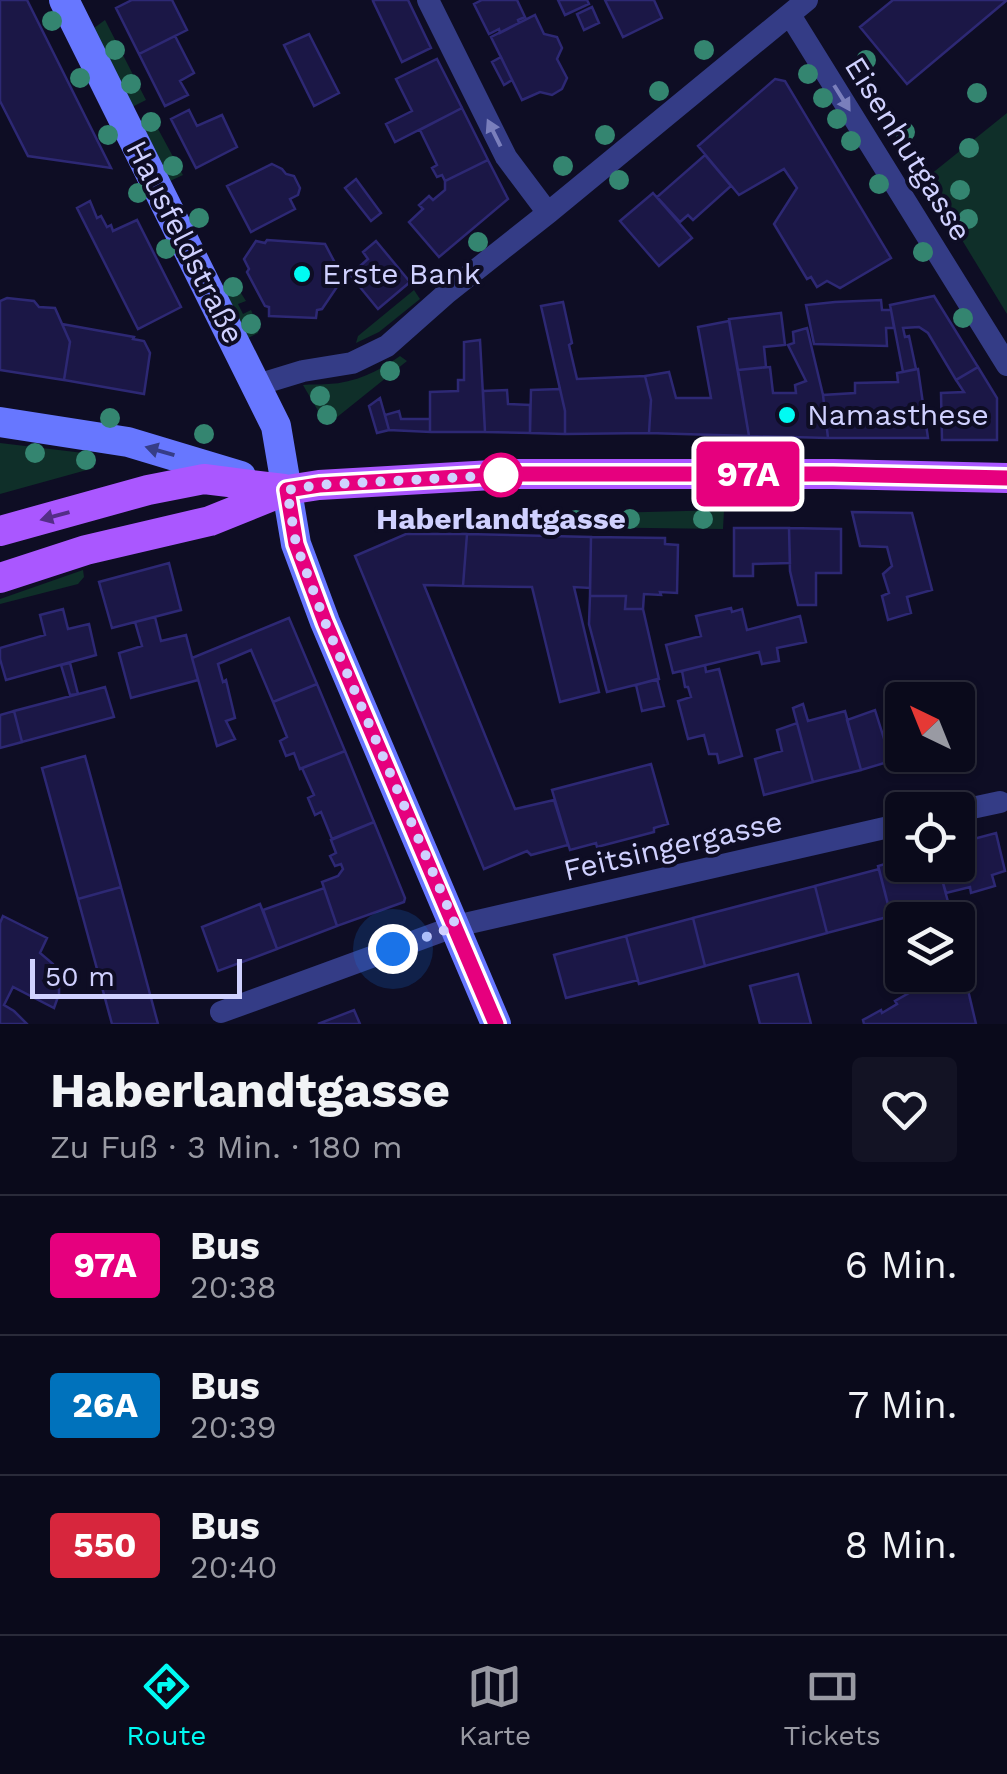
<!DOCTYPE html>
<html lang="de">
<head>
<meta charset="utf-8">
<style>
	:root { --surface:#0a0a1b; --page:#131324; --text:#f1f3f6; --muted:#999aa3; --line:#2a2b3a; --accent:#00fbf3 }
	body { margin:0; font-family:"Work Sans",sans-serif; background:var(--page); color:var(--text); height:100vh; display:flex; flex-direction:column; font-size:38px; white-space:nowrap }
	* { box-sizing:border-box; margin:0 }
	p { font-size:32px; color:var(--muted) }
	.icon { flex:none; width:55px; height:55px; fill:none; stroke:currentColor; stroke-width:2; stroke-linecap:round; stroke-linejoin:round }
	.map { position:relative; height:1024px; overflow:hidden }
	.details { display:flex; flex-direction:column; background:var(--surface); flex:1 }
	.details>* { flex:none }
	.badge { padding:0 20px; border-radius:8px; font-size:35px; line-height:65px }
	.needle { width:65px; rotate:317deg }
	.controls { position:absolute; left:885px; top:682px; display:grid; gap:20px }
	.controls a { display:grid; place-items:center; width:90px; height:90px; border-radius:10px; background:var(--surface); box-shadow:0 2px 8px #0004,0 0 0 2px var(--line); font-size:50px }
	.scale { position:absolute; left:30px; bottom:25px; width:212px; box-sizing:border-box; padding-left:10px; border:5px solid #d0d1ff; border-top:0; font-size:28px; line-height:35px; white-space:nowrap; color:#d0d1ff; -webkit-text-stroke:8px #0e0d24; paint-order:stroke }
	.you { position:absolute; width:50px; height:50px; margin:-25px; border:8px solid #fff; border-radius:50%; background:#1a73e8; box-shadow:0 0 0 15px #1a73e833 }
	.map>.badge { position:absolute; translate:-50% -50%; box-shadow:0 0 0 5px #fff }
	.round { display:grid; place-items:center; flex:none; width:105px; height:105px; border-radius:10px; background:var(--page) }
	.headline { display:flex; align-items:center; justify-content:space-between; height:170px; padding:0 50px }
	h1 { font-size:48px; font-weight:700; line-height:75px }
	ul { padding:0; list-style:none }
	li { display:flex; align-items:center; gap:30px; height:140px; padding:0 50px; border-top:2px solid var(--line) }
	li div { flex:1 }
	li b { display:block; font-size:38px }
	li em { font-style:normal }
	li .badge { min-width:110px; font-weight:700; text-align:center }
	.tabs { display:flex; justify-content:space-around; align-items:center; height:140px; border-top:2px solid var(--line); background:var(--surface); font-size:28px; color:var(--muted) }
	.tabs a { display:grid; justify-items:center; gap:5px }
	.tabs .on { color:var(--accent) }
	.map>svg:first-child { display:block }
	.green { fill:#0f2f29 }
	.building { fill:#1b1746; stroke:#2d2874; stroke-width:2.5 }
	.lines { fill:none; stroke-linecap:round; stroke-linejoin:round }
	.street { stroke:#343c86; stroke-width:22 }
	.secondary { stroke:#6777ff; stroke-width:30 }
	.primary { stroke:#aa57ff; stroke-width:30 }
	.tree { fill:#348570 }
	.oneway { fill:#7a7fbc }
	.oneway2 { fill:#363d87 }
	.oneway3 { fill:#542e87 }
	.line-casing { stroke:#fff; stroke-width:22 }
	.line { stroke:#e6007e; stroke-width:15 }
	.walk { stroke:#d0d1ff; stroke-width:10; stroke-dasharray:0 18 }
	.poi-dot { fill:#00fbf3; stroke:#0e0d24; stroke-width:4 }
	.stop-dot { fill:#fff; stroke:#e6007e; stroke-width:5 }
	.labels { text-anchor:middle; stroke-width:8; stroke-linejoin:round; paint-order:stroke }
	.street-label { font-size:30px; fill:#d0d1ff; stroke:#0e0d24 }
	.poi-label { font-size:30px; fill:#d0d1ff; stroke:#0e0d24; text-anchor:start }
	.stop-label { font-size:30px; font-weight:bold; fill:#d0d1ff; stroke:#0e0d24 }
</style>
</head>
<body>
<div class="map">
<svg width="1007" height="1024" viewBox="0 0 1007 1024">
	<rect width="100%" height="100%" fill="#0e0d24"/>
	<!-- green -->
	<path class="green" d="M 105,20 L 146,100 L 132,107 L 94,28 Z
		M 1007,113 L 1007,314 L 925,179 Z
		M 151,116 L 183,175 L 170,181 L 139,121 Z
		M 234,282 L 246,301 L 238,304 L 243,314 L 251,310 L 259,328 L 258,333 L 248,338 L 223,287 Z
		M 414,290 L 420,299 L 379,332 L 356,343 L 358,336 Z
		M 400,356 L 407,361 L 331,422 L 324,421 L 303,385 C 311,384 319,385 328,384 C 355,383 379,371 400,356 Z
		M 0,443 L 92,454 L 94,468 L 0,494 Z
		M 724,510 L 723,529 L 575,527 L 571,523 L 570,514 Z
		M 83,570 L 84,577 L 78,584 L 0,604 L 0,599 Z"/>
	<!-- building -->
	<path class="building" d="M 0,0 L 27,0 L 111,168 L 28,156 L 0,101 Z
		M 132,0 L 172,0 L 187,30 L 139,54 L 116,8 Z
		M 375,0 L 408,0 L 431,48 L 402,62 L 373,1 Z
		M 482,0 L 517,0 L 525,17 L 518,20 L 519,23 L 500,33 L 499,29 L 489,34 L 474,4 Z
		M 558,0 L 587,0 L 589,4 L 565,15 Z
		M 605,0 L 654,0 L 662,18 L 623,37 Z
		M 893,0 L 1007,0 L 907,84 L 860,27 Z
		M 592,7 L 599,23 L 584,30 L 577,14 Z
		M 535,15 L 544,34 L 557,37 L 562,48 L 557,59 L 567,78 L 562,89 L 552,95 L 540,92 L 522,100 L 491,37 Z
		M 309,34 L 339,93 L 314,106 L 284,45 Z
		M 175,36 L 194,73 L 180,81 L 188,95 L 165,106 L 139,54 Z
		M 501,57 L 512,80 L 504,85 L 492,62 Z
		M 437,59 L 462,108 L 395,142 L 386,124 L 412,111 L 396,79 Z
		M 775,79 L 785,81 L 891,258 L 840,288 L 827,281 L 817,287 L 811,277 L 807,279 L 774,224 L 797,188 L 784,169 L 739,195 L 698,146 Z
		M 462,108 L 488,160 L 445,181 L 442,175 L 437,177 L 432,168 L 437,165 L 420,130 Z
		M 189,110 L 197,126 L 222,115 L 237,147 L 196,168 L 171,119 Z
		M 705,155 L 731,186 L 693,220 L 688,215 L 680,222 L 657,197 Z
		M 488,160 L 508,199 L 439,257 L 409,222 L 423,209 L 419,205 L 429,196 L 433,200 L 445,190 L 445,181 Z
		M 272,164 L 282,169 L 286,174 L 294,176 L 300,188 L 298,195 L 290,199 L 295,209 L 251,232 L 227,186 Z
		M 356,179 L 381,213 L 371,221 L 345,188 Z
		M 653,193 L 692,238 L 659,266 L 620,221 Z
		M 90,201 L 97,218 L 101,216 L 107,227 L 111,225 L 113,231 L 137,220 L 181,307 L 138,329 L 77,208 Z
		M 267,240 L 325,244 L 343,278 L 322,309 L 317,310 L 316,318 L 269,316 L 269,307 L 265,306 L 247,272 L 249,269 L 244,259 L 256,241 L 265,243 Z
		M 376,241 L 410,282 L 378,309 L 350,275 L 368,259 L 363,252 Z
		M 934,296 L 978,367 L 956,380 L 928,333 L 919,327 L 903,328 L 905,337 L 909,336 L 916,369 L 903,372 L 890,305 Z
		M 7,298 L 34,301 L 39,307 L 55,308 L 70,342 L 64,380 L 0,370 L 0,301 Z
		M 881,300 L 882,310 L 891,310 L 894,328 L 886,328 L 887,346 L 814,344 L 806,305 L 835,302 Z
		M 563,302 L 572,343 L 569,345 L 577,379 L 645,376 L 651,400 L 649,433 L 565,434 L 565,411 L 541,306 Z
		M 781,313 L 785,345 L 764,347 L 766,367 L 738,370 L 729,319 Z
		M 729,321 L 749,436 L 649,433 L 651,400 L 645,376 L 669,372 L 676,398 L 711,398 L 698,327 Z
		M 62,324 L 134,337 L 133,339 L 144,341 L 150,353 L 144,394 L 64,380 L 70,342 Z
		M 807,328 L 823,395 L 828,438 L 749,436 L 738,370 L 770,367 L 773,393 L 796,393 L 795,385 L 806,381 L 788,345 L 794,343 L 793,332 Z
		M 480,340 L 485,432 L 430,432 L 430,392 L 458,391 L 458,380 L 464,380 L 464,342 Z
		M 978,367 L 997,398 L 997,440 L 942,440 L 941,393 L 964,392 L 956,380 Z
		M 918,369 L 928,438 L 828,438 L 823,395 L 855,393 L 855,383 L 898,382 L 897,373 Z
		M 560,389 L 565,411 L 565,434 L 530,433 L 531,390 Z
		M 507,390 L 508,404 L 530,405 L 530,433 L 485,432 L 483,391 Z
		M 380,398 L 389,430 L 377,433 L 369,406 Z
		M 399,411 L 401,419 L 430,419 L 430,432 L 389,430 L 385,415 Z
		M 852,512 L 912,513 L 932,590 L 907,597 L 911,613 L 888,620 L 882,596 L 889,593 L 883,574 L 892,566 L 887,547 L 860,546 Z
		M 734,528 L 789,528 L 790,563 L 753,564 L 753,576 L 734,576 Z
		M 789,528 L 841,529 L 841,573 L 816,573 L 816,605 L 798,605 L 790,571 Z
		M 406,534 L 467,534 L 463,586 L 424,585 L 515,809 L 554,800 L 568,845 L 531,855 L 527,851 L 484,869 L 355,556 Z
		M 467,534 L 591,537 L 590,588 L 574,587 L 599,692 L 560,702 L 532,587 L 463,586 Z
		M 591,537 L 665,538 L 665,544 L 678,545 L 677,593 L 660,592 L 661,595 L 644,594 L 643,609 L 625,609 L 626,596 L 590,596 Z
		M 169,563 L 181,610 L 112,628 L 99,582 Z
		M 590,596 L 626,596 L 625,609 L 643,609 L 659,679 L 607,692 L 589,624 Z
		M 731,608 L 732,612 L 742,609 L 747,630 L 800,616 L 806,642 L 777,648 L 779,661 L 762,664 L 759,652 L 673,673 L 666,645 L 701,636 L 696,616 Z
		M 63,609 L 68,629 L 89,624 L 96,655 L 6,680 L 0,659 L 0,648 L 45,635 L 40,615 Z
		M 155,617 L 161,641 L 186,635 L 198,680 L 131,698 L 119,653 L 142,646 L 135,622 Z
		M 289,618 L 317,684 L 273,702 L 251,650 L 218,664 L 223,682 L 226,680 L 235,718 L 226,721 L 235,739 L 217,746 L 192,658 Z
		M 70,663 L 78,694 L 70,695 L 61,665 Z
		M 705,665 L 706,672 L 719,669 L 742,756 L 719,763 L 717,754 L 709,754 L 704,735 L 688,739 L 678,701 L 691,697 L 688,687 L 685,687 L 682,671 Z
		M 657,679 L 664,706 L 642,711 L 636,685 Z
		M 317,684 L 345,751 L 300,769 L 294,753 L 286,756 L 280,741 L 287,737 L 273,702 Z
		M 105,687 L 114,717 L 22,742 L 14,711 Z
		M 803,704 L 808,721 L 845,711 L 861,770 L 813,782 L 793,708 Z
		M 962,705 L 973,747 L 958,751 L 958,706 Z
		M 875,710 L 891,761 L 861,770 L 847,720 Z
		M 14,711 L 22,742 L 0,748 L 0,715 Z
		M 797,723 L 813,782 L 764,795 L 755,759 L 782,751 L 777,730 Z
		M 345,751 L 374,822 L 332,839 L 321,812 L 315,815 L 308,798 L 314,795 L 302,768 Z
		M 85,756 L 121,887 L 78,899 L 42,768 Z
		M 651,764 L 668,824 L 654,828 L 654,832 L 597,847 L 596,843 L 570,850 L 552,790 Z
		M 374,822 L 405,898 L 404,902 L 337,926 L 322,882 L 338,876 L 343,869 L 341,864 L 335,866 L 330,856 L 336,853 L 331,840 Z
		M 963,831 L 966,841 L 996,833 L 1005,871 L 992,875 L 995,886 L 971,893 L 970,887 L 946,893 L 938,865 L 958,865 L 958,833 Z
		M 902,859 L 902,865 L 938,865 L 950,909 L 893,924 L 878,866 Z
		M 879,869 L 891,916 L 827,933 L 815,886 Z
		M 815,886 L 827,933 L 705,966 L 693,918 Z
		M 121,887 L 136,942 L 158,1024 L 112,1024 L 78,899 Z
		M 324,888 L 337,926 L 277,949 L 263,910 Z
		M 260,904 L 277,949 L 218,971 L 202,927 Z
		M 3,916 L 47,938 L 40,953 L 53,964 L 59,977 L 59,994 L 54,1008 L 13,987 L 4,1005 L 14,1011 L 27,1024 L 0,1024 L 0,923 Z
		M 693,918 L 705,966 L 639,984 L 626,936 Z
		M 626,936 L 638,980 L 566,998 L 554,955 Z
		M 964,973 L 976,1024 L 864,1024 L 863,1020 L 881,1010 L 882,1013 L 897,1004 L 895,1001 L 932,980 L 934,984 L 950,975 L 953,979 Z
		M 798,974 L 811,1024 L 760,1024 L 750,986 Z
		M 354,1010 L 360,1024 L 318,1024 Z"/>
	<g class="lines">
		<!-- street -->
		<path class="street" d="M 428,0 L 506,157 L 548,213
			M 790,15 L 1007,365
			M 257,385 L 303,371 L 352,363 L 387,346 L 448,292 L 548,213 L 807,0
			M 958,811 L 1000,802
			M 221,1012 L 456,926 L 902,824"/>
		<!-- secondary -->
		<path class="secondary" d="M 64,0 L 276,426 L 296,544 L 325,622 L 496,1024
			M 0,422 L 128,442 L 241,476"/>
		<!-- primary -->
		<path class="primary" d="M 0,531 L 148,490 L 204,479 L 284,489
			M 0,578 L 86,550 L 210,521 L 287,490 L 319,485 L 510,474 L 833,474 L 1007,478"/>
	</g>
	<!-- trees -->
	<g class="tree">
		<circle cx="52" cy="21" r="10"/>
		<circle cx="115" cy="50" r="10"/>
		<circle cx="704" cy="50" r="10"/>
		<circle cx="866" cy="60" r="10"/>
		<circle cx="808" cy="74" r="10"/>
		<circle cx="80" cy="78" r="10"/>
		<circle cx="131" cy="84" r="10"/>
		<circle cx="869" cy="89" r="10"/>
		<circle cx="659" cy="91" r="10"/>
		<circle cx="977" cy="93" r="10"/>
		<circle cx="823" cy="98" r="10"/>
		<circle cx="837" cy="119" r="10"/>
		<circle cx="151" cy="122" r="10"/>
		<circle cx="905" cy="132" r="10"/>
		<circle cx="108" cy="135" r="10"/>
		<circle cx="605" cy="135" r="10"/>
		<circle cx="851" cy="141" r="10"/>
		<circle cx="969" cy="148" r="10"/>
		<circle cx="173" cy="166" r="10"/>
		<circle cx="563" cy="166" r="10"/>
		<circle cx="619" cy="180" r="10"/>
		<circle cx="879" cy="184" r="10"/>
		<circle cx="960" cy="190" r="10"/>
		<circle cx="138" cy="193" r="10"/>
		<circle cx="199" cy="218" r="10"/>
		<circle cx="968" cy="219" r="10"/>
		<circle cx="478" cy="242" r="10"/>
		<circle cx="166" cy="249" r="10"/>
		<circle cx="923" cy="252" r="10"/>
		<circle cx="233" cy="287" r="10"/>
		<circle cx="963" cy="318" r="10"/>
		<circle cx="251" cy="324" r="10"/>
		<circle cx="390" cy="371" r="10"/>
		<circle cx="320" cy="396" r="10"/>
		<circle cx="327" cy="415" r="10"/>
		<circle cx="110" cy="418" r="10"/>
		<circle cx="204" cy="434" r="10"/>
		<circle cx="35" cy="453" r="10"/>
		<circle cx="86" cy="460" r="10"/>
		<circle cx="630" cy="519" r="10"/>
		<circle cx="703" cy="519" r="10"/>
		<circle cx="576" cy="520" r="10"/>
	</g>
	<!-- one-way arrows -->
	<defs><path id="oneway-solid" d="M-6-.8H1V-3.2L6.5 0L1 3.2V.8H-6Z" transform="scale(2.5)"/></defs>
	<g class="oneway">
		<use href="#oneway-solid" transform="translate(842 98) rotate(58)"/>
		<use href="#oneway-solid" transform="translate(494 133) rotate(-116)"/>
	</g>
	<use class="oneway2" href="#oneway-solid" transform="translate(160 451) rotate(-164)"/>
	<use class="oneway3" href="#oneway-solid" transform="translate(55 516) rotate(165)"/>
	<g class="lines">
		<defs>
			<path id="line" d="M 496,1024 L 325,622 L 296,544 L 287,490 L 319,485 L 510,474 L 833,474 L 1007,478"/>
		</defs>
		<!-- line casing -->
		<use href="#line" class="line-casing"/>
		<!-- line -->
		<use href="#line" class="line"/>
		<!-- walk -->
		<path class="walk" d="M 393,949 L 456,926 L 325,622 L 296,544 L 287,490 L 319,485 L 501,475"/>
	</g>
	<!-- markers -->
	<g class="poi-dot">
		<circle cx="302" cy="274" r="10"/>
		<circle cx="787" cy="415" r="10"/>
	</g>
	<circle class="stop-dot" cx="501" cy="475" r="20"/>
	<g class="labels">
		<!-- street labels -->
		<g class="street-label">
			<text transform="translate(908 149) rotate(58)" y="10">Eisenhutgasse</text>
			<text transform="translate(185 242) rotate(63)" y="10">Hausfeldstraße</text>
			<text transform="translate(673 846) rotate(-13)" y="10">Feitsingergasse</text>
		</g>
		<!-- poi labels -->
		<g class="poi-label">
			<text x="322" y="284">Erste Bank</text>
			<text x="807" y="425">Namasthese</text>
		</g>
		<!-- stop labels -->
		<g class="stop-label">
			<text x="501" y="529">Haberlandtgasse</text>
		</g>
	</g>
</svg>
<div class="controls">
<a><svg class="needle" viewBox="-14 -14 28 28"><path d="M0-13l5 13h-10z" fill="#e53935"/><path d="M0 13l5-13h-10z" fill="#999aa3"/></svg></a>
<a><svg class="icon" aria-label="locate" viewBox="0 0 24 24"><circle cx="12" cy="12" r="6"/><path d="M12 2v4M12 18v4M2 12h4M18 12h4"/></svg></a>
<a><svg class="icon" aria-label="layers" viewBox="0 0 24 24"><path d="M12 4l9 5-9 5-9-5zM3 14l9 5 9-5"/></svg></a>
</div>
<div class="scale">50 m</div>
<div class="you" style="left:393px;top:949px"></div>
<b class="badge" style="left:748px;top:474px;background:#e6007e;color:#fff">97A</b>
</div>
<section class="details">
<div class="headline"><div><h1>Haberlandtgasse</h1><p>Zu Fuß · 3 Min. · 180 m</p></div><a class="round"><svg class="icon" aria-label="heart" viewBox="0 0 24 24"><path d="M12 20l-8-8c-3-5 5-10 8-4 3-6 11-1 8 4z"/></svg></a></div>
<ul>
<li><span class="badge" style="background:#e6007e;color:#fff">97A</span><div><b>Bus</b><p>20:38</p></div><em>6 Min.</em></li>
<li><span class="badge" style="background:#0072bc;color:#fff">26A</span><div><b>Bus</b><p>20:39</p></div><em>7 Min.</em></li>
<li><span class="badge" style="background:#d7263d;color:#fff">550</span><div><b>Bus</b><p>20:40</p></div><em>8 Min.</em></li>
</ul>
</section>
<nav class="tabs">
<a class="on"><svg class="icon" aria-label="directions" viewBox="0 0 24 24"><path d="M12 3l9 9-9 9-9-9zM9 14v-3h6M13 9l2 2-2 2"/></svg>Route</a>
<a><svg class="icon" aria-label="map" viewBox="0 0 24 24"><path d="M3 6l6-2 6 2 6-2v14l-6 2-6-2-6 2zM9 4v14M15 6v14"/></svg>Karte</a>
<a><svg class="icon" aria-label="tickets" viewBox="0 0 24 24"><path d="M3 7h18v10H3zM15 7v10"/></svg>Tickets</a>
</nav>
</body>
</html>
